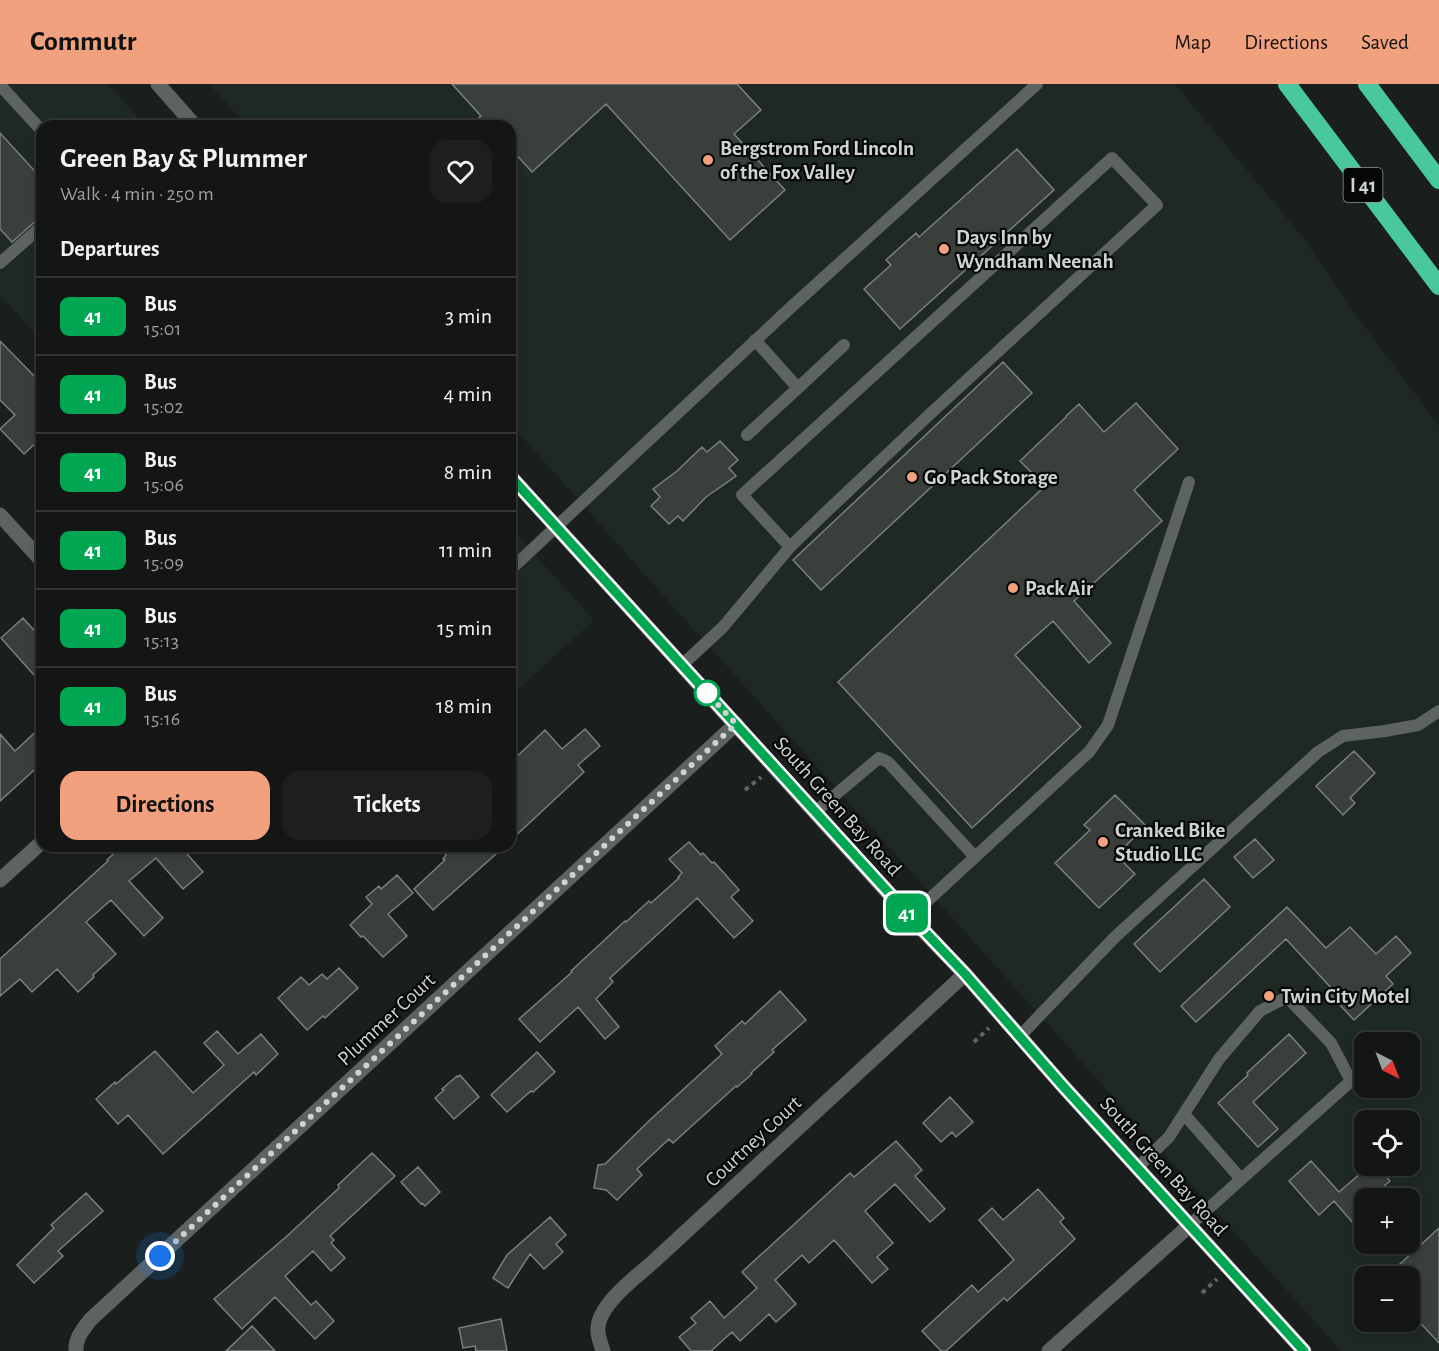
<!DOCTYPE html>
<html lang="en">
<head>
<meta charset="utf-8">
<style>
	:root { --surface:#141615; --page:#1d1f1e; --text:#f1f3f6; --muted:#9d9fa0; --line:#333534; --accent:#f2a17e }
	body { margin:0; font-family:"Alegreya Sans",sans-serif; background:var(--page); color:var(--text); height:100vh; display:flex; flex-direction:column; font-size:22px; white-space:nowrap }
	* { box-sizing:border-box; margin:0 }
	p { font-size:20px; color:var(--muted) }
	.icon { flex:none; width:33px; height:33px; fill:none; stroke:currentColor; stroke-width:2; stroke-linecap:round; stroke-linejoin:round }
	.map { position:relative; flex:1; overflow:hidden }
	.side { position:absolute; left:36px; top:36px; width:480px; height:732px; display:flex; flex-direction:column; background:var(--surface); border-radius:18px; box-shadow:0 3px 9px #0003,0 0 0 2px var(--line) }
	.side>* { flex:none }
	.badge { padding:0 12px; border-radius:9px; font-size:21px; line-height:39px }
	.needle { width:39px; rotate:138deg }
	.tools { position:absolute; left:1354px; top:948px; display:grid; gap:12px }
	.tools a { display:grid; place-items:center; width:66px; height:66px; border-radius:12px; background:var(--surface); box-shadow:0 3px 9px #0003,0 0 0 2px var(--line); font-size:30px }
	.you { position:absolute; width:30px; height:30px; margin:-15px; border:4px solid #fff; border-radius:50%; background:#1a73e8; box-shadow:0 0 0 9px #1a73e833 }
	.map>.badge { position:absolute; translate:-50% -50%; box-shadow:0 0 0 3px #fff }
	h2 { padding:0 24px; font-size:22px; line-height:54px }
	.round { display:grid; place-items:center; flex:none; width:63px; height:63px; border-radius:18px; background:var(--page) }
	.overview { display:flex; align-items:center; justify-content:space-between; height:102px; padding:0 24px }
	h1 { font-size:28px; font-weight:700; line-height:45px }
	.cta { display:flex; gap:12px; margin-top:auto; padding:12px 24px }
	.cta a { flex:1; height:69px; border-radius:18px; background:var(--accent); color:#111; font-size:24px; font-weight:700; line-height:69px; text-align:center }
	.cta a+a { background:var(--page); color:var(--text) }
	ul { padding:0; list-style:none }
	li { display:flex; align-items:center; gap:18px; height:78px; padding:0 24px; border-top:2px solid var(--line) }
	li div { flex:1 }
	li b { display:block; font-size:22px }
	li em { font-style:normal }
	li .badge { min-width:66px; font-weight:700; text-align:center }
	header { display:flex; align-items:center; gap:36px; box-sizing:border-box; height:84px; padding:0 30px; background:var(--accent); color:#111 }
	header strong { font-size:28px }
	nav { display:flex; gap:33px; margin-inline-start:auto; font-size:21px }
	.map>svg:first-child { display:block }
	.built { fill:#1e2924; fill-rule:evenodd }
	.building { fill:#3a3f3c; stroke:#7b807e; stroke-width:1.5 }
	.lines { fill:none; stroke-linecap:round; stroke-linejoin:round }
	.path { stroke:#616563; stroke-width:4; stroke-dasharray:4.5 4.5; stroke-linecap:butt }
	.lane { stroke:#5d6360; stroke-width:12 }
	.street { stroke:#5d6360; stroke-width:15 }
	.secondary { stroke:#5d6360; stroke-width:15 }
	.highway { stroke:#49c79e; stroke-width:18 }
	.line-casing { stroke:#fff; stroke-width:14 }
	.line { stroke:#00a651; stroke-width:9 }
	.walk { stroke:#cfd3d1; stroke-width:6; stroke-dasharray:0 10.8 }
	.poi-dot { fill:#f2a17e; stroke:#060807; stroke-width:2 }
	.stop-dot { fill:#fff; stroke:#00a651; stroke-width:3 }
	.labels { text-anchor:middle; stroke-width:4.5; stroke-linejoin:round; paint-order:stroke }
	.shield { fill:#060807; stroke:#939694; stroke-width:1.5 }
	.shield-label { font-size:20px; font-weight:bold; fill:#cfd3d1 }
	.poi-label { font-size:21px; font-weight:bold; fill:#cfd3d1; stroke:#060807; text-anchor:start }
	.street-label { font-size:21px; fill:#cfd3d1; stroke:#060807 }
</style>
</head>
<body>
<header>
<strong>Commutr</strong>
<nav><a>Map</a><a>Directions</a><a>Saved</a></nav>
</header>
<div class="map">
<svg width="1439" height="1267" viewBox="0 0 1439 1267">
	<rect width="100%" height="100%" fill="#1a1e1c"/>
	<!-- built -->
	<path class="built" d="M 0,0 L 108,0 L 146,42 L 42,42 L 42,257 L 0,211 Z
		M 209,0 L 1175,0 L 1301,151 L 1365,243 L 1439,342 L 1439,1267 L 1341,1267 L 644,490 L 510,339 L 510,42 L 247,42 ZM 1365,958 L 1410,958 L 1410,1004 L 1365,1004 ZM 1365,1036 L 1410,1036 L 1410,1082 L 1365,1082 ZM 1365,1114 L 1410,1114 L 1410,1160 L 1365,1160 ZM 1365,1192 L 1410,1192 L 1410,1238 L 1365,1238 Z
		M 510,443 L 594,536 L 510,613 Z"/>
	<!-- building -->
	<path class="building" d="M 452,0 L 737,0 L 761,26 L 734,50 L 785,106 L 730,156 L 606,20 L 532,88 L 510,64 L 510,42 L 469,42 L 481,32 Z
		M 0,49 L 42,95 L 42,134 L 37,136 L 12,158 L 0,145 Z
		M 1017,65 L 1054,106 L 900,245 L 864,205 L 891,181 L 886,176 L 916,149 L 919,153 Z
		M 0,257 L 42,300 L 42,353 L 24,370 L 0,345 L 15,331 L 0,316 Z
		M 1003,278 L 1032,309 L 821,506 L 793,476 Z
		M 1136,319 L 1178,365 L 1134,406 L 1162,437 L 1074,517 L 1111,559 L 1089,579 L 1053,537 L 1015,571 L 1081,643 L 972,744 L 838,598 L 1045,402 L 1020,377 L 1066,333 L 1066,332 L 1079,320 L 1104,348 Z
		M 720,357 L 738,376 L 729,384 L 736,392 L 706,413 L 683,437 L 678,432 L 669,440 L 651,422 L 660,413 L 653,405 L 677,387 L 702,363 L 707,368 Z
		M 23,534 L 42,555 L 42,600 L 1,554 Z
		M 42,642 L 42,679 L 0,717 L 0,650 L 15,667 Z
		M 585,645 L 600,662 L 578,681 L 584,688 L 510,757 L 510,679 L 545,646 L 562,665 Z
		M 1354,667 L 1375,689 L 1350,714 L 1355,719 L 1343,731 L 1316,702 Z
		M 1115,711 L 1146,742 L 1116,771 L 1135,790 L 1099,824 L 1055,779 L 1090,746 L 1084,741 Z
		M 1255,755 L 1274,776 L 1253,794 L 1234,773 Z
		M 689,758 L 701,771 L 703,769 L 712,779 L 714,778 L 739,806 L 731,813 L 753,837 L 734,854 L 697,814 L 610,894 L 613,898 L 596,915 L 619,943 L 605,955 L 578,923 L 540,958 L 519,935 L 572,888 L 571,887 L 625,837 L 626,838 L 649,817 L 651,819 L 679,794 L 678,793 L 682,789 L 669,775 Z
		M 122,762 L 180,762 L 203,788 L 183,805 L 156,774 L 129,797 L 163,834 L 144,852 L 111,816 L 86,838 L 116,870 L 93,891 L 94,893 L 78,908 L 57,885 L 32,908 L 20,895 L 0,912 L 0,875 L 108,777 L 107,776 Z
		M 437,762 L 505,762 L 433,826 L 414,805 L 445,776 L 443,775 L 446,771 Z
		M 397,791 L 413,809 L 388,830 L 407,852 L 383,873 L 363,852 L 361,853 L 350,841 L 372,820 L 366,813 L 379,802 L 381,805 Z
		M 1204,795 L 1230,823 L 1160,888 L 1134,860 Z
		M 1287,823 L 1326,864 L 1350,843 L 1376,870 L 1396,852 L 1411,869 L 1386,892 L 1393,900 L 1354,936 L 1329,909 L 1333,906 L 1286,855 L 1196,938 L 1181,922 Z
		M 339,884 L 358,904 L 325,934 L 323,932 L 307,946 L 278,914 L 301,893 L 309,901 L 322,890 L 327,895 Z
		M 780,907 L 806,936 L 772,966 L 774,968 L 751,989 L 752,990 L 737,1003 L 736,1002 L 673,1059 L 669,1055 L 637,1085 L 642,1091 L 617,1116 L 606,1106 L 594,1104 L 598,1081 L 605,1080 L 651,1035 L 722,970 L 715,962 L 742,937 L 745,940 Z
		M 217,947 L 238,970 L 261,950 L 278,970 L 256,991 L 254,988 L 163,1070 L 128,1031 L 118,1040 L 96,1015 L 115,998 L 116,1000 L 155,967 L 193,1009 L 224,981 L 204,959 Z
		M 1289,950 L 1306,969 L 1253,1018 L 1278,1045 L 1258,1063 L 1218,1019 L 1248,991 L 1247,989 Z
		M 537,968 L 555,988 L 533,1008 L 531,1007 L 507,1028 L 491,1011 Z
		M 460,991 L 479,1013 L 454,1035 L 435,1014 L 444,1006 L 442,1005 L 457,992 L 458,993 Z
		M 950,1013 L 973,1038 L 956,1053 L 952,1048 L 941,1058 L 923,1039 Z
		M 896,1057 L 922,1086 L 915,1092 L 945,1125 L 930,1138 L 895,1100 L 865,1127 L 893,1159 L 877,1173 L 888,1185 L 872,1199 L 834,1156 L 809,1179 L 802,1171 L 775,1196 L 796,1220 L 776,1238 L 769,1230 L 740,1257 L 732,1248 L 711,1267 L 691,1267 L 679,1253 L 696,1239 L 691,1234 L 710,1217 L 724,1234 L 757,1204 L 742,1188 L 850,1089 L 854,1093 Z
		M 372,1069 L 395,1092 L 330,1152 L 334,1156 L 331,1159 L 345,1174 L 331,1187 L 313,1167 L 285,1192 L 311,1221 L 316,1217 L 334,1237 L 315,1255 L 275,1213 L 242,1245 L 214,1215 L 287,1152 L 339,1104 L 338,1101 Z
		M 1311,1077 L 1339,1108 L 1369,1082 L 1377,1082 L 1390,1097 L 1370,1114 L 1365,1114 L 1365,1153 L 1334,1117 L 1319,1131 L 1289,1097 Z
		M 418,1083 L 440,1108 L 425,1122 L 422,1119 L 421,1120 L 401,1098 Z
		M 1038,1105 L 1064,1134 L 1060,1138 L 1075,1155 L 1007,1217 L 1004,1214 L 946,1267 L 941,1267 L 922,1247 L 972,1201 L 978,1208 L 1014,1176 L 979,1136 L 992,1124 L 1003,1136 Z
		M 86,1109 L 103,1127 L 58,1167 L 63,1172 L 34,1199 L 17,1181 L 54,1144 L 51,1141 Z
		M 550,1133 L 566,1151 L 556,1160 L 563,1168 L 544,1185 L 530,1170 L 508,1204 L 493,1194 L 507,1171 Z
		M 1439,1144 L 1439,1259 L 1410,1228 L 1410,1192 L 1387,1192 Z
		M 501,1235 L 507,1267 L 476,1267 L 475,1262 L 463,1264 L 459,1244 Z
		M 252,1242 L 275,1267 L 226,1267 Z"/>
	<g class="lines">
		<!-- path -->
		<path class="path" d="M 745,706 L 761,693
			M 974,958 L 989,944
			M 1202,1209 L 1217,1195"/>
		<!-- lane -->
		<path class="lane" d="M 0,1 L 42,47
			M 0,179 L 42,142
			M 798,304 L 844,261
			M 747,351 L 798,304 L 755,256
			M 510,486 L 788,226 L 1037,0
			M 682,581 L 723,543 L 790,463 L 825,429 L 930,330 L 1157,121 L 1112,74 L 742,411 L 790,463
			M 815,728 L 879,674 L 888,678 L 975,773
			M 910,833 L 1089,668 L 1108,641 L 1189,398
			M 1019,953 L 1115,853 L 1318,668 L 1343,652 L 1385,647 L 1418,641 L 1439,627
			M 1184,1030 L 1241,1095
			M 1137,1084 L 1169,1053 L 1219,975 L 1260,927 L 1287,913 L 1331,959 L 1351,997 L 1190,1141"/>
		<!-- street -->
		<path class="street" d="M 0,431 L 42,477
			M 0,796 L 42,758
			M 76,1267 C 75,1254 83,1246 90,1236 L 736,640
			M 603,1267 C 601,1260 597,1251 598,1244 C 599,1220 636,1193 653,1178 L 965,890
			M 1049,1267 L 1190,1141"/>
		<!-- secondary -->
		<path class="secondary" d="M 158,0 L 195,42
			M 510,392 L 910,833 L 965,890 L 1062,1001 L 1304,1267"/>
		<!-- highway -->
		<path class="highway" d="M 1287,0 L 1439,202
			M 1367,0 L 1439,96"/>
	</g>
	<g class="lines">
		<defs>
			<path id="line" d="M 510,392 L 910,832 L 965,890 L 1062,1001 L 1304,1267"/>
		</defs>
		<!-- line casing -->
		<use href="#line" class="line-casing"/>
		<!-- line -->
		<use href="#line" class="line"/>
		<!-- walk -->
		<path class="walk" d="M 160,1172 L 736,640 L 707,609"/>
	</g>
	<!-- markers -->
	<g class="poi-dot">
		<circle cx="708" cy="76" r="6"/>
		<circle cx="944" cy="165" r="6"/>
		<circle cx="912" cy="393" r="6"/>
		<circle cx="1013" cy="504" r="6"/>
		<circle cx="1103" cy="758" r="6"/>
		<circle cx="1269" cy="912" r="6"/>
	</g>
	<circle class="stop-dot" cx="707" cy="609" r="12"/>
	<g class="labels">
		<!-- shield labels -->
		<rect class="shield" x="1343.5" y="84" width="39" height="34" rx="4.5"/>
		<g class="shield-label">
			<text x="1363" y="108">I 41</text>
		</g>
		<!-- poi labels -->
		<g class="poi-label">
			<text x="720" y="71">Bergstrom Ford Lincoln<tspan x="720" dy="24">of the Fox Valley</tspan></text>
			<text x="956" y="160">Days Inn by<tspan x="956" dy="24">Wyndham Neenah</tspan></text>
			<text x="924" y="400">Go Pack Storage</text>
			<text x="1025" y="511">Pack Air</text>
			<text x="1115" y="753">Cranked Bike<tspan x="1115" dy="24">Studio LLC</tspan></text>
			<text x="1281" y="919">Twin City Motel</text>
		</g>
		<!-- street labels -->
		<g class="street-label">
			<text transform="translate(838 722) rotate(48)" y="7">South Green Bay Road</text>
			<text transform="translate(386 935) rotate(-43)" y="7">Plummer Court</text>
			<text transform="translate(753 1057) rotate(-43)" y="7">Courtney Court</text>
			<text transform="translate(1164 1082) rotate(48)" y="7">South Green Bay Road</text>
		</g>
	</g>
</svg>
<div class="tools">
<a><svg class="needle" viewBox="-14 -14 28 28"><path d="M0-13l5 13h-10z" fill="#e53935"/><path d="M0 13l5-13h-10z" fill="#9d9fa0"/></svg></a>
<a><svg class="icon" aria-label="locate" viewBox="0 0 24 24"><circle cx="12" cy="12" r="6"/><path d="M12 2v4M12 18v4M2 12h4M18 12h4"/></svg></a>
<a>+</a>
<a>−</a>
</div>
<div class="you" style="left:160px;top:1172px"></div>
<b class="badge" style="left:907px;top:829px;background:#00a651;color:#fff">41</b>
<section class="side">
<div class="overview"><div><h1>Green Bay &amp; Plummer</h1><p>Walk · 4 min · 250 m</p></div><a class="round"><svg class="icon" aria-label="heart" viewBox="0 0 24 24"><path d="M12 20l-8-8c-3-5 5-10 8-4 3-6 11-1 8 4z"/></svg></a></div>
<h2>Departures</h2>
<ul>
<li><span class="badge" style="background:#00a651;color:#fff">41</span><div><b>Bus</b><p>15:01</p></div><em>3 min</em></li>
<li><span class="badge" style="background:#00a651;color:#fff">41</span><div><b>Bus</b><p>15:02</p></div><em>4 min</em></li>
<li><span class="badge" style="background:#00a651;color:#fff">41</span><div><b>Bus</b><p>15:06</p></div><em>8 min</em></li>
<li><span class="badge" style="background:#00a651;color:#fff">41</span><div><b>Bus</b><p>15:09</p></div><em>11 min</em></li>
<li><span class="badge" style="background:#00a651;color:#fff">41</span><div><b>Bus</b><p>15:13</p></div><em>15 min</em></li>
<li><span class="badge" style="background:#00a651;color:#fff">41</span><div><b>Bus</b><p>15:16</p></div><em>18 min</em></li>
</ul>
<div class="cta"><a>Directions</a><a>Tickets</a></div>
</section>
</div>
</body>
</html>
